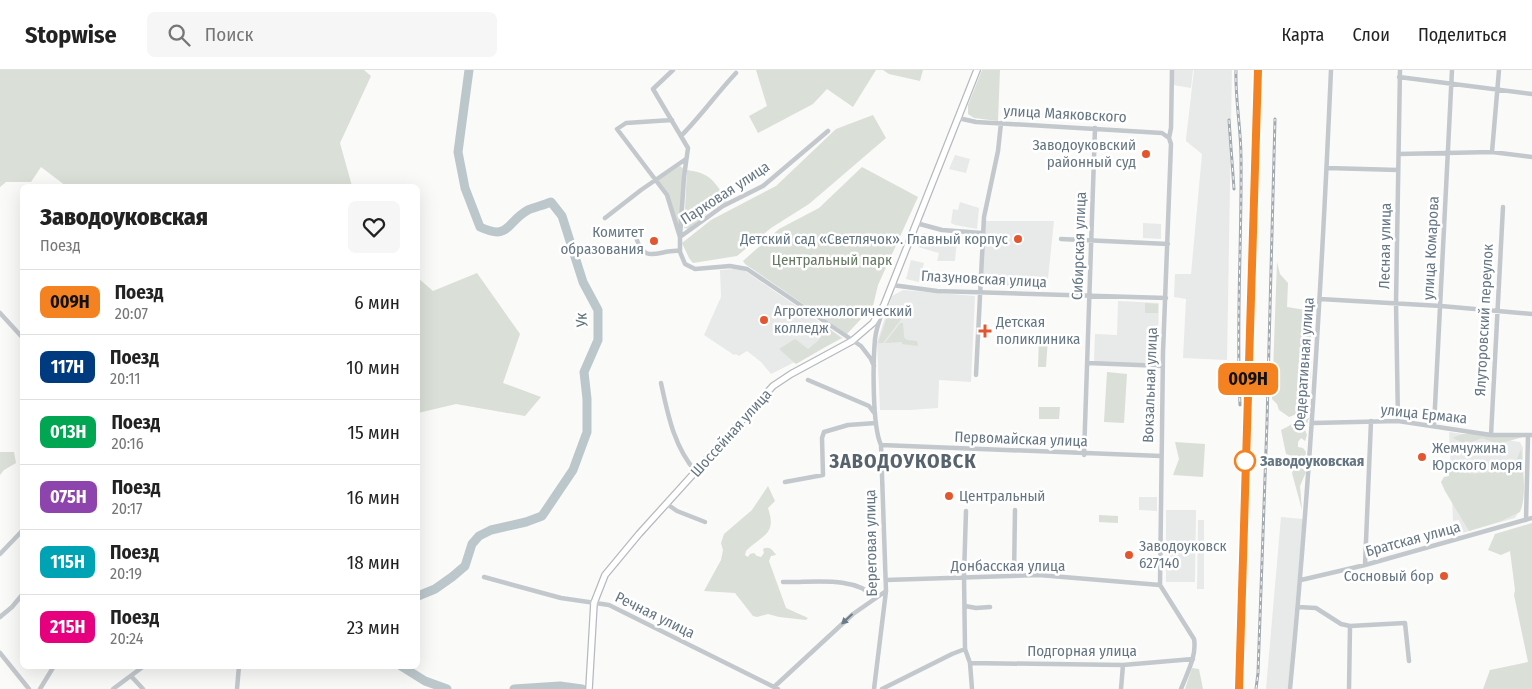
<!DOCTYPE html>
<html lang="ru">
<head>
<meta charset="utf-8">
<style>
	:root { --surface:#fff; --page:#f6f6f6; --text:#222; --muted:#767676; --line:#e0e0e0 }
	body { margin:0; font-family:"Fira Sans Condensed",sans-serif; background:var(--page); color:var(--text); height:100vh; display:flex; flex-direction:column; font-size:19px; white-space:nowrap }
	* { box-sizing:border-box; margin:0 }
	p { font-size:16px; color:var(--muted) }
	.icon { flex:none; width:28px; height:28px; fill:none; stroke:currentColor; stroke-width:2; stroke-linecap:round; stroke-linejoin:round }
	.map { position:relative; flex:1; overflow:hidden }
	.sheet { position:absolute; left:20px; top:114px; width:400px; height:485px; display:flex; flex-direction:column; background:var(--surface); border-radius:8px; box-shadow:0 5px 20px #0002 }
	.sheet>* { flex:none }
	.badge { padding:0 10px; border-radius:8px; font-size:18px; line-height:32px }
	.map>.badge { position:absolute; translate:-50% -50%; box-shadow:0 0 0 2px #fff }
	.round { display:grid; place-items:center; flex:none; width:52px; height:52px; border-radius:8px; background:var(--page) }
	.headline { display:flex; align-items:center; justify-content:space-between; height:85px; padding:0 20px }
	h1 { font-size:24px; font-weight:800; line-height:38px }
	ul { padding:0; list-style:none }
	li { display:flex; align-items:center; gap:15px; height:65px; padding:0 20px; border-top:1px solid var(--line) }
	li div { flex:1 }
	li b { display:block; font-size:19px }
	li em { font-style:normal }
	li .badge { min-width:55px; font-weight:700; text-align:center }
	header { display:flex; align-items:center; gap:30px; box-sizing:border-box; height:70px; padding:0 25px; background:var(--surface); border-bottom:1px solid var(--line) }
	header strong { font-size:24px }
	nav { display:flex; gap:28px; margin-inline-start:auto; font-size:18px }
	.search { width:350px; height:45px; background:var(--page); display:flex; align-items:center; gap:12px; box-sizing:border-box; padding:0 18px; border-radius:8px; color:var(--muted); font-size:19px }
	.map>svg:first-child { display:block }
	.built { fill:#e8e9e9 }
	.green { fill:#dadfd7 }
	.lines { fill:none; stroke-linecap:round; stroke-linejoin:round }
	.river { stroke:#bbc7cb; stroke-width:9 }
	.major-casing { stroke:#b5babe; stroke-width:8 }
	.minor { stroke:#c3c8cc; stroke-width:4.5 }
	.major { stroke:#fff; stroke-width:5.5 }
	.rail-casing { stroke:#a2aab0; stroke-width:3 }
	.rail { stroke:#fff; stroke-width:1; stroke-dasharray:4; stroke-linecap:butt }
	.oneway { fill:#6a7a87 }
	.line-casing { stroke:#fff; stroke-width:11 }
	.line { stroke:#f58220; stroke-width:8 }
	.poi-dot { fill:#e4572e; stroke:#fff; stroke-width:2 }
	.stop-dot { fill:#fff; stroke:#f58220; stroke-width:2.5 }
	.labels { text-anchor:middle; stroke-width:5; stroke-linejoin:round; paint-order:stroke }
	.street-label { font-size:15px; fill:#657683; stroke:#fff }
	.poi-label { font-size:15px; fill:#657683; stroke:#fff; text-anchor:start }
	.park-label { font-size:15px; fill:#687a64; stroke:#fff }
	.stop-label { font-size:15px; font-weight:bold; fill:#657683; stroke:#fff; text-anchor:start }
	.water-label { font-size:16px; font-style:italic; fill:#60757c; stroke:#fff }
	.district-label { font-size:20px; font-weight:bold; letter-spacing:1px; fill:#57646e; stroke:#fff }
</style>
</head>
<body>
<header>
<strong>Stopwise</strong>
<div class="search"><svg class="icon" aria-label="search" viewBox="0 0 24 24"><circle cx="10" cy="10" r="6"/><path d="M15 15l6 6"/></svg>Поиск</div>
<nav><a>Карта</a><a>Слои</a><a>Поделиться</a></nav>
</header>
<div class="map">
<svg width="1532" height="619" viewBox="0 0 1532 619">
	<rect width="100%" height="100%" fill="#fafaf8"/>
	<!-- built -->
	<path class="built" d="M 1174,0 L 1193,0 L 1191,18 L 1173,15 Z
		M 1194,0 L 1232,0 L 1227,290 L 1183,288 L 1186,229 L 1174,227 L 1175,204 L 1191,204 L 1202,84 L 1186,71 L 1186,69 Z
		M 955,85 L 970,89 L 966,103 L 949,99 Z
		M 960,132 L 979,138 L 977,159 L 955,155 L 951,153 L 953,139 L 958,140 Z
		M 985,151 L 1054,151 L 1047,218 L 982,215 Z
		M 1143,153 L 1161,154 L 1161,169 L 1143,168 Z
		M 923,163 L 957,169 L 955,191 L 937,191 L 939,183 L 918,177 Z
		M 911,190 L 924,193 L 919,212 L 906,209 Z
		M 734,199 L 745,201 L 843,268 L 771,304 L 761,292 L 747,281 L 739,286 L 736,284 L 734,285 L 704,265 L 721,227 L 720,200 Z
		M 903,220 L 975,226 L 971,312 L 939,310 L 938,338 L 910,340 L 880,340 L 877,272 L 892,226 Z
		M 1118,231 L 1159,233 L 1157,294 L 1094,292 L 1095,264 L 1117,265 Z
		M 1449,362 L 1520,372 L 1523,378 L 1522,436 L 1515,448 L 1462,463 L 1459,450 L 1453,451 Z
		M 1139,427 L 1157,427 L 1157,441 L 1139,440 Z
		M 1166,440 L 1196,440 L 1195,512 L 1166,512 Z
		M 1281,447 L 1303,449 L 1288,619 L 1266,619 Z
		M 1198,450 L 1204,450 L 1204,519 L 1197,519 Z"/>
	<!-- green -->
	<path class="green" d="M 0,0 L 364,0 L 371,6 L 340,73 L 352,116 L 66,116 L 41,97 L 31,112 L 6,112 L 0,117 Z
		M 756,0 L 876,0 L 853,37 L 827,19 L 813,34 L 758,63 L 749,46 L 767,36 Z
		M 883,0 L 923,0 L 920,11 L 889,4 Z
		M 982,0 L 1000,0 L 998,51 L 974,48 L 968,44 L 968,35 Z
		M 873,45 L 886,68 L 809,134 L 771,158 L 737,186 L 693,193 L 689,188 L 682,173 L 711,150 L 776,116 L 836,59 Z
		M 680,96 L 684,99 L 679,156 L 658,110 Z
		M 862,97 L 918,127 L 878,215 L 873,236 L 847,264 L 745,194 L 743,191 L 779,159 L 819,138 Z
		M 687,100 C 711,103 715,112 727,131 L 711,140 L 689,159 L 684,158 Z
		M 1277,192 L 1280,204 L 1288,213 L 1287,237 L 1312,241 L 1311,306 C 1307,317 1309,330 1305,341 L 1289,347 L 1279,340 L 1277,334 L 1272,329 Z
		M 477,203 L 520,264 L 503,313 L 541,327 L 525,346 L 456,334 L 418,343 L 418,208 L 433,221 Z
		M 1145,233 L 1158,234 L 1158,243 L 1145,243 Z
		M 890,238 L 901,240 L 902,248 L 883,273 L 878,273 Z
		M 900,253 L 903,253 L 904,267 L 907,270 L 917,271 L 918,276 L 902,274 L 902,272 L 885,273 Z
		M 827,257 L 841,268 L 796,294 L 779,279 L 795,269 L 808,279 L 818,271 Z
		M 1039,268 L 1048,269 L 1046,297 L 1038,297 Z
		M 1107,302 L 1127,304 L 1124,353 L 1104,352 Z
		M 1039,337 L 1060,337 L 1059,349 L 1039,349 Z
		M 1309,348 L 1305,360 L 1307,365 L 1305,371 L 1301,368 L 1298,372 L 1298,377 L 1303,378 L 1306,382 L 1305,389 L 1298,386 L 1298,394 L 1306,402 L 1300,416 L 1302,440 L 1292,403 L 1295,396 L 1295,387 L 1286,384 L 1281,360 L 1289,356 L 1296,350 Z
		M 1484,362 L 1501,367 L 1522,364 L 1523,367 L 1502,373 L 1493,372 L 1482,368 L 1472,372 L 1466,371 L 1463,373 L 1453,368 C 1463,362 1471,364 1484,362 Z
		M 1175,372 L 1205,374 L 1203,407 L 1173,405 L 1179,389 Z
		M 1521,379 C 1523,397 1527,426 1520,442 L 1501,451 L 1469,461 L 1445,421 L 1441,412 L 1444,407 L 1449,406 L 1449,401 L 1447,396 L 1451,395 L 1454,401 C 1474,406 1497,403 1515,394 Z
		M 0,382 L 14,382 L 16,393 L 4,400 L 0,405 Z
		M 768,416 L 775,431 L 768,438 C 777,465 763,464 746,481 L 745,485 L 748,487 L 750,484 L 754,483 L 757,486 L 761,487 L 764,483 L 763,479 C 769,476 772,479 776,485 L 771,486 L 769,491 L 786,538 L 808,548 L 806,550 L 779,547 L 768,544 L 757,547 L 753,546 L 735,523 L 704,521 L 721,490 L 723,480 L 721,473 L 724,464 L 752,440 Z
		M 1099,445 L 1118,446 L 1118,453 L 1099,452 Z
		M 1532,453 L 1532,619 L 1483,619 L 1490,600 L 1528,592 L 1514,525 L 1515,520 L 1510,481 L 1501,485 L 1488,480 L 1495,464 Z
		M 1192,598 L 1199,599 L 1203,619 L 1185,619 Z"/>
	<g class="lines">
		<!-- river -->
		<path class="river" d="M 418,526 L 435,519 L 452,507 L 465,496 L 472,474 L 479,466 L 491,460 L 526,452 L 542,446 L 573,400 L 587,362 L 587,329 L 584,302 L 598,270 L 598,240 L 583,212 L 562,146 L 551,132 C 544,135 535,137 528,140 C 506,152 510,171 480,157 L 465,118 L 458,82 L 469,0
			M 401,596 L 425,611 L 447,619
			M 514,619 L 560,616 L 582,619"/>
		<defs>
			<path id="major" d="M 589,619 L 594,533 L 605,505 L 639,464 L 773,316 L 791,304 L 852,271 L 873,253 L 884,235 L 977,0"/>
		</defs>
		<!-- major casing -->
		<use href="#major" class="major-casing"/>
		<!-- minor -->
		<path class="minor" d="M 673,0 L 653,19 L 688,78 L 684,107 L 680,167 L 680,182 L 685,194 L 695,199 L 730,196 L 747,199 L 861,276 L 871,289 L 874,296
			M 1172,0 L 1171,58 L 1169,68 L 1171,74 L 1163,283 L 1160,515 L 1194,569 C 1197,586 1187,603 1181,619
			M 1399,7 L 1532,24
			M 958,48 L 976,52 L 1162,63 L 1169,68
			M 672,50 L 626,53 L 617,59 L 667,125 L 680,167 L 723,136 L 763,116 L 828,61
			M 681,66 C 701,46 717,23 736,3
			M 1492,82 L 1499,0
			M 1399,84 L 1492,82 L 1532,87
			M 1327,98 L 1398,100
			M 605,148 L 641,120 L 686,89
			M 916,153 L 942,160 L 982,163
			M 636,167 C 644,196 659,179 680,181
			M 1061,169 L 1168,174
			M 892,215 L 937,221 L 1166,228
			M 1320,229 L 1441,236 L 1532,244
			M 0,243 L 22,267
			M 1088,293 L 1163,296
			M 976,305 L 984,147 L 998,81 L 1001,53
			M 808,310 L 869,336 L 875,344
			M 661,313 C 668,345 674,377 696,402
			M 1398,351 L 1396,233 L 1400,0
			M 1313,353 L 1398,351 L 1491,365 L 1532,365
			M 1434,356 L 1452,0
			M 1491,365 L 1503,137
			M 881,375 L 1161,386
			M 1084,385 L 1095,58
			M 785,412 L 823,405 L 822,368 L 824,362 L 848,355 L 876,353
			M 667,434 L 677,441 L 705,452
			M 966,441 L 964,505 L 965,579 L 970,593 L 972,619
			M 1526,450 L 1528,366
			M 0,484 L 22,461
			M 1365,495 L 1371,351
			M 1014,506 L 1015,440
			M 484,507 L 561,528 L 609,535 L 778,619
			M 886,510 L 1039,505 L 1160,515
			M 1301,510 L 1365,495 L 1532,448
			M 783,512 C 811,513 853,505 875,527
			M 965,536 L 976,538 L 990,537
			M 1298,537 L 1316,538 L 1341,554 L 1350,556 L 1349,619
			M 0,547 L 12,537 L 22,525
			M 1350,556 L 1405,553 L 1409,591
			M 0,583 L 29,619
			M 970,593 L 1123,595 L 1193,589
			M 131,606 L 143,619
			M 774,617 L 853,544 L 886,521
			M 40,619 L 54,596
			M 113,619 L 144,596
			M 237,619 L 239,596
			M 874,619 L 886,521 L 881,375 C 872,356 873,292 875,269 C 876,259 880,249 883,239
			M 882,619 L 952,584 L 965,579
			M 1121,619 L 1123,595
			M 1290,619 C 1310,413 1322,207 1331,0"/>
		<!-- major -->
		<use href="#major" class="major"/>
		<defs>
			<path id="rail" d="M 1236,0 C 1235,29 1241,58 1241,87 C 1242,170 1236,252 1240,335
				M 1229,50 L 1234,119
				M 1239,619 L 1258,0
				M 1256,619 L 1258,603 L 1267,352 L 1275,49"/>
		</defs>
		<!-- rail casing -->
		<use href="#rail" class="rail-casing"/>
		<!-- rail -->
		<use href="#rail" class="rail"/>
	</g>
	<!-- one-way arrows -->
	<defs><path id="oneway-solid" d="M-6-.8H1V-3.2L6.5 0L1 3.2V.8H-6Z" transform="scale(1.25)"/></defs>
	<use class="oneway" href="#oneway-solid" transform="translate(847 549) rotate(137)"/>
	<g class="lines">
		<defs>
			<path id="line" d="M 1239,619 L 1258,0"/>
		</defs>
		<!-- line casing -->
		<use href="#line" class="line-casing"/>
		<!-- line -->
		<use href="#line" class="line"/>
	</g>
	<!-- markers -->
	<g class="poi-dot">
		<circle cx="1146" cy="84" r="5"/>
		<circle cx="1018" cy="169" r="5"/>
		<circle cx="654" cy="171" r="5"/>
		<circle cx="764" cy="250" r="5"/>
		<path d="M982.5 253.5h5v5h5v5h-5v5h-5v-5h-5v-5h5z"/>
		<circle cx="1422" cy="387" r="5"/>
		<circle cx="949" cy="426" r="5"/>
		<circle cx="1129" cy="485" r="5"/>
		<circle cx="1444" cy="506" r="5"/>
	</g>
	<circle class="stop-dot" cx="1245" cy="391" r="10"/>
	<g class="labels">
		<!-- street labels -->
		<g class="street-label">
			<text transform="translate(1065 44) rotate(3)" y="5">улица Маяковского</text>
			<text transform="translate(725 123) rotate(-33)" y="5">Парковая улица</text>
			<text transform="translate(1079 176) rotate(-88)" y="5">Сибирская улица</text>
			<text transform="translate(1385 176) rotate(-89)" y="5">Лесная улица</text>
			<text transform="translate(1431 178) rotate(-87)" y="5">улица Комарова</text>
			<text transform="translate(984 209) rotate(3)" y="5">Глазуновская улица</text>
			<text transform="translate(1484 250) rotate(-87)" y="5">Ялуторовский переулок</text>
			<text transform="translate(1304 294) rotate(-86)" y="5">Федеративная улица</text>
			<text transform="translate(1150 315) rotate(-88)" y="5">Вокзальная улица</text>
			<text transform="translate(1424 344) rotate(6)" y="5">улица Ермака</text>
			<text transform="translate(731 363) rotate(-48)" y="5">Шоссейная улица</text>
			<text transform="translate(1021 369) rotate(2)" y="5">Первомайская улица</text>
			<text transform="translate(1413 469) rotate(-15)" y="5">Братская улица</text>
			<text transform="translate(871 473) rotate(-91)" y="5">Береговая улица</text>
			<text x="1008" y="501">Донбасская улица</text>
			<text transform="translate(655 545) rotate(26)" y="5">Речная улица</text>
			<text x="1082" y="586">Подгорная улица</text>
		</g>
		<!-- poi labels -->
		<g class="poi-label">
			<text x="1136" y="80" text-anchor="end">Заводоуковский<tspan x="1136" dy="17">районный суд</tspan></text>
			<text x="644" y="167" text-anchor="end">Комитет<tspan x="644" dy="17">образования</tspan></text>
			<text x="1008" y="174" text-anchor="end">Детский сад «Светлячок». Главный корпус</text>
			<text x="774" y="246">Агротехнологический<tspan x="774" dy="17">колледж</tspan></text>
			<text x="996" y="257">Детская<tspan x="996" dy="17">поликлиника</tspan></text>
			<text x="1432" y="383">Жемчужина<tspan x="1432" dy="17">Юрского моря</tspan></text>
			<text x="959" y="431">Центральный</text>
			<text x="1139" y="481">Заводоуковск<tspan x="1139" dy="17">627140</tspan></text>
			<text x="1434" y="511" text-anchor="end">Сосновый бор</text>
		</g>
		<!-- park labels -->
		<g class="park-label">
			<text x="832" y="195">Центральный парк</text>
		</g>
		<!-- stop labels -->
		<g class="stop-label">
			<text x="1260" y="396">Заводоуковская</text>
		</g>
		<!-- water labels -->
		<g class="water-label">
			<text transform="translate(581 250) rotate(-97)" y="6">Ук</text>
		</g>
		<!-- district labels -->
		<g class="district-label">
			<text x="903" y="398">ЗАВОДОУКОВСК</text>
		</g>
	</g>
</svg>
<b class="badge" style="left:1248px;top:309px;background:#f58220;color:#111">009Н</b>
<section class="sheet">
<div class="headline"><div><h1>Заводоуковская</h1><p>Поезд</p></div><a class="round"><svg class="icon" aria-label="heart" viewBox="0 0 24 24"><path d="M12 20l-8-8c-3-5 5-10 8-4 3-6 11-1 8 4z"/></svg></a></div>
<ul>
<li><span class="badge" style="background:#f58220;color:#111">009Н</span><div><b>Поезд</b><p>20:07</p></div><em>6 мин</em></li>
<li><span class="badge" style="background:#003b80;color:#fff">117Н</span><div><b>Поезд</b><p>20:11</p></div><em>10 мин</em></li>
<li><span class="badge" style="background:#00a651;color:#fff">013Н</span><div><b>Поезд</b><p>20:16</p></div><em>15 мин</em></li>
<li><span class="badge" style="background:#8e44ad;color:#fff">075Н</span><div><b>Поезд</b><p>20:17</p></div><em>16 мин</em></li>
<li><span class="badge" style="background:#00a3b4;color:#fff">115Н</span><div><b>Поезд</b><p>20:19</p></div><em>18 мин</em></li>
<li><span class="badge" style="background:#e6007e;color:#fff">215Н</span><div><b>Поезд</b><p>20:24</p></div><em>23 мин</em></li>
</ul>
</section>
</div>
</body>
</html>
